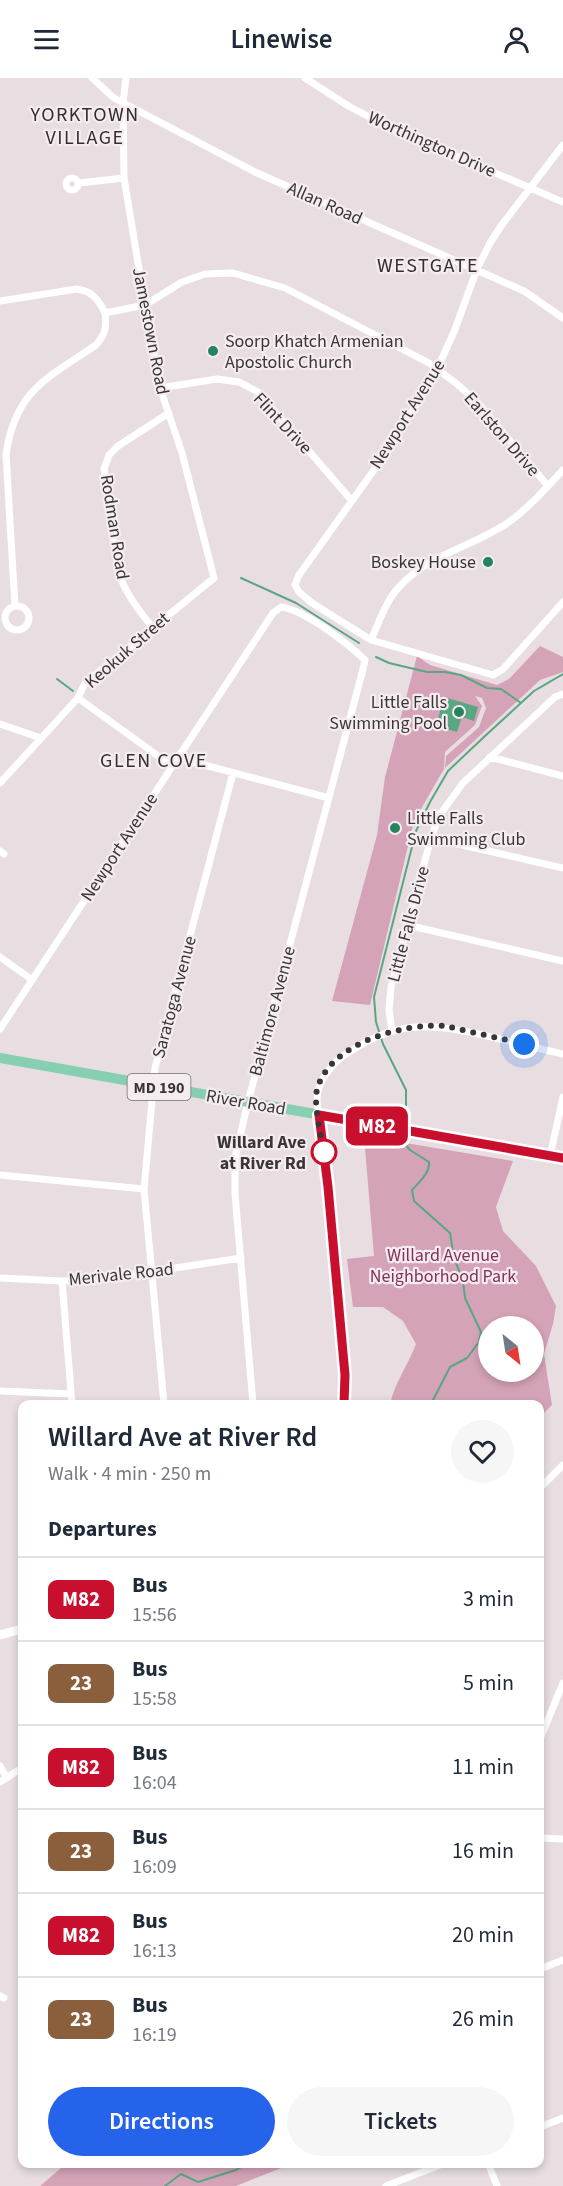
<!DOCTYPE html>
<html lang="en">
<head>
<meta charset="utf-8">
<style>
	:root { --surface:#fff; --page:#f6f6f7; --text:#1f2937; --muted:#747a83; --line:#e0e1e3; --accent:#2563eb }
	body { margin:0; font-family:"Source Sans 3",sans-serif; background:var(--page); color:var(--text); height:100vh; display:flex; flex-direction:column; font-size:22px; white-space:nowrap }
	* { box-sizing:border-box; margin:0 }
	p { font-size:20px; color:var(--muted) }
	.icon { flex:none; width:33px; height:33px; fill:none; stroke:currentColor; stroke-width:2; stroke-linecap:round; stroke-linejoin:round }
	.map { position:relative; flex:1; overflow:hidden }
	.details { position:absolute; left:18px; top:1322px; width:526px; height:768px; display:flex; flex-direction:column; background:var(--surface); border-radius:12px; box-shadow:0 3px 9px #0003 }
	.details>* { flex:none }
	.badge { padding:0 12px; border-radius:9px; font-size:21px; line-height:39px }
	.needle { width:39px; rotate:150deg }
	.controls { position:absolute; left:478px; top:1238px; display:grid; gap:12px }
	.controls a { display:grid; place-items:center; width:66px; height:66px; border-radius:50%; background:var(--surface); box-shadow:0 3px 9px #0003; font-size:30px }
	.you { position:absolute; width:30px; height:30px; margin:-15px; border:4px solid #fff; border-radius:50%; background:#1a73e8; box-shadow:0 0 0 9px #1a73e833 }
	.map>.badge { position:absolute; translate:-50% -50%; box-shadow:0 0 0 3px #fff }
	h2 { padding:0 30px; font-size:22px; line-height:54px }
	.round { display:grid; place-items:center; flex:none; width:63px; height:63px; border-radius:32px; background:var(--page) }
	.summary { display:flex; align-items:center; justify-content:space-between; height:102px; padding:0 30px }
	h1 { font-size:28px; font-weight:600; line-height:45px }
	.primary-button { display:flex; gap:12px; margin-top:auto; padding:12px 30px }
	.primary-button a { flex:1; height:69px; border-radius:36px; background:var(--accent); color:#fff; font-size:24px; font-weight:600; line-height:69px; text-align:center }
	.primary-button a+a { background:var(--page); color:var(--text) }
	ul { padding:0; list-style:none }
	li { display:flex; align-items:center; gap:18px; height:84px; padding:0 30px; border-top:2px solid var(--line) }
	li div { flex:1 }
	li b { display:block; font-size:22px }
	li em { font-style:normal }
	li .badge { min-width:66px; font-weight:700; text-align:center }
	header { display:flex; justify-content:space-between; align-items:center; height:78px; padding:0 30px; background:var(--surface); font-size:27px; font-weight:600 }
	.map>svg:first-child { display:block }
	.green { fill:#d5a3b8; fill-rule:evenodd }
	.water { fill:#58a782 }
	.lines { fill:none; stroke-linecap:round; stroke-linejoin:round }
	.stream { stroke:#58a782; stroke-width:2 }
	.minor { stroke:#fff; stroke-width:7 }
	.tertiary { stroke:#fff; stroke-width:9 }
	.primary { stroke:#87cfb1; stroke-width:10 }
	.line-casing { stroke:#fff; stroke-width:14 }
	.line { stroke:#c8102e; stroke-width:9 }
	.walk { stroke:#3a3638; stroke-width:6; stroke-dasharray:0 10.8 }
	.poi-dot { fill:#23845d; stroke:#f5ecef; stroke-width:2 }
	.stop-dot { fill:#fff; stroke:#c8102e; stroke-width:3 }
	.labels { text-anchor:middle; stroke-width:4.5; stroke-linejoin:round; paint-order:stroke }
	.shield { fill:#f5ecef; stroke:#726d6f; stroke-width:1.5 }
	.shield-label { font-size:16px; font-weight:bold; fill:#3a3638 }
	.street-label { font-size:18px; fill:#3a3638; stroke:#f5ecef }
	.poi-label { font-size:18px; fill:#3a3638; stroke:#f5ecef; text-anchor:start }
	.stop-label { font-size:18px; font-weight:bold; fill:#3a3638; stroke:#f5ecef; text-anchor:end }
	.park-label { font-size:18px; fill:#852f5b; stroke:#f5ecef }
	.neighbourhood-label { font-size:20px; letter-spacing:1.5px; fill:#352e30; stroke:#f5ecef }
</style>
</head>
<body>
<header><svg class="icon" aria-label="menu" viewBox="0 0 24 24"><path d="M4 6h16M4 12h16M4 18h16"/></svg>Linewise<svg class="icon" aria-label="person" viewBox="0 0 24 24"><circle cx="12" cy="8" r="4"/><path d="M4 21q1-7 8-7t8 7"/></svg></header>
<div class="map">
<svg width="563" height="2108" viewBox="0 0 563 2108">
	<rect width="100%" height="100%" fill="#e8dee2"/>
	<!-- green -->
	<path class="green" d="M 540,568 L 563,579 L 563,594 L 540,602 L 445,690 L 446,678 L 479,649 L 486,630 L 482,620 L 475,618 L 482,628 L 475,647 L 445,674 L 444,691 L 414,743 L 370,927 L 332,923 L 377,757 L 385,699 L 417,578 L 430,587 L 497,607 L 509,601 Z
		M 364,1058 L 513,1083 L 496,1129 L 503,1153 L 536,1188 L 556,1228 L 553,1246 L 544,1276 L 552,1327 L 540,1339 L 540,1326 L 390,1326 C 395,1304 408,1287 416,1266 L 403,1243 L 383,1229 L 353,1229 L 347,1181 L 374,1178 ZM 489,1248 L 534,1248 L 534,1293 L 489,1293 Z
		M 67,2085 L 294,2085 L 236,2108 L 40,2108 Z"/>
	<!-- water -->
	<path class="water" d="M 444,619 L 478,629 L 474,643 L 462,639 L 457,654 L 436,648 Z"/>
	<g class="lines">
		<!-- stream -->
		<path class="stream" d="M 241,500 L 296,525 L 359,565
			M 376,579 L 389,585 L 427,594 L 445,594 L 461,597 L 487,610 L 501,611 L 521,625
			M 57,601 L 73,613
			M 406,1040 L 406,1012 L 383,966 L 376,944 L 374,919 L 416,753 L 430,724 L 448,693 L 485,658 L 534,613 L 563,596
			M 405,1066 L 410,1072 L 429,1084 C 430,1095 420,1103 412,1112 L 414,1123 L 450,1155 L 454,1180 L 463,1203 L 465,1220 L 481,1254 L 479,1264 L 467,1280 L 450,1289 L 431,1326
			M 165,2108 L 181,2096 L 198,2104 L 236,2092 L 248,2085"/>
		<!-- minor -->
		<path class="minor" d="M 92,0 L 114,20 L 255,94 L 524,213 L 563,240
			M 305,0 L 350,29 L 395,52 L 563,124
			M 563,67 L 501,148 L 490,165 L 477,191 L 454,254 L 432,302 L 384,378 L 299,497 L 295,507 L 299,514 L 312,525 L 371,562 L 493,597 L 503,591 L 563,524
			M66 106a6 6 0 1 1 12 0a6 6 0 1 1-12 0Z
			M 79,105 L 124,100
			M 0,223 L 77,211 C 92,213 99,222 105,235 L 145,227 L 182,204 L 205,196 L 233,195 L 285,210 L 429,285 L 457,306 L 478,325 L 548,408
			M 160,310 L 217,301 L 239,304 L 258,314 L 352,423
			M 15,528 L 6,376 C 16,312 46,301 96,267 C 105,257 107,249 105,235
			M5 540a12 12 0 1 1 24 0a12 12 0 1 1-24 0Z
			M 152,549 C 138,531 125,515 118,493 L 104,391 L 109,377 L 118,368 L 169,335
			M 371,562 C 379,544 386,523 399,509 C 428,477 471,469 506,446 C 528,431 545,411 563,392
			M 78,620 L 172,688
			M 0,646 L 41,660
			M 490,679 L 563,698
			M 178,680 L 329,720
			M 0,705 L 78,620 L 84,607 L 90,601 L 214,500 L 182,375 L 160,310 L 145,227 L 124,100 L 123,25 L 126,0
			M 431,760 L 563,790
			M 0,773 L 4,776
			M 407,847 L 563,883
			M 0,879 L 31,901
			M 0,951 L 273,535 L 281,529 C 305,532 347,565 365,582 L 362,595 L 248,1024 L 235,1080 L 235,1116 L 253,1326
			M 392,953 L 389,932 L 391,909 L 431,760 L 439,738 L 463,705 L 555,619 L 563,616
			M 319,1037 C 313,1014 321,1000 336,984 C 343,977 351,973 359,968 C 404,941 438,947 487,958 C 512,964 538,970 563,976
			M 550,1078 L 563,1019
			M 0,1097 L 144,1111
			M 0,1200 L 62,1203 L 103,1201 L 241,1180
			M 62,1203 L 72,1326
			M 0,1313 L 71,1316
			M 164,1326 L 144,1111 L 155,990 L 233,695
			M 540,1410 L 563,1387
			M 540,1661 L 563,1605
			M 0,1688 L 7,1700
			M 0,1704 L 22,1690
			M 540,1760 L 563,1761
			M 540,1891 L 563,1882
			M 0,1918 L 4,1920
			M 540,2049 L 563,2040
			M 488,2085 L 497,2108
			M 386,2108 L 445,2085"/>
		<!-- tertiary -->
		<path class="tertiary" d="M 319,1037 L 328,1109 L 345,1297 L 344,1326
			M 0,1557 L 22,1551"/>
		<!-- primary -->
		<path class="primary" d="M 0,980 L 563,1080"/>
	</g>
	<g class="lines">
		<defs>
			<path id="line" d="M 344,1326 L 345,1297 L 328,1109 L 319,1037 L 563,1080"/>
		</defs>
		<!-- line casing -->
		<use href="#line" class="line-casing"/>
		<!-- line -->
		<use href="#line" class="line"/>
		<!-- walk -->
		<path class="walk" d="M 324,1074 L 324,1076 C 322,1061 313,1026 317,1012 C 329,965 403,945 445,948 L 524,966"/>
	</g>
	<!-- markers -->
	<g class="poi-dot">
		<circle cx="213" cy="273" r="6"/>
		<circle cx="488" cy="484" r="6"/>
		<circle cx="459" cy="634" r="6"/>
		<circle cx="395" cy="750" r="6"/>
	</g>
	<circle class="stop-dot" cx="324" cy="1074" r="12"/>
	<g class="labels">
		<!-- shield labels -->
		<rect class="shield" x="127.5" y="996" width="63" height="26" rx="4.5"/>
		<g class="shield-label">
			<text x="159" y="1015">MD 190</text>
		</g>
		<!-- street labels -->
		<g class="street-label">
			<text transform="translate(432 66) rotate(24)" y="6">Worthington Drive</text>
			<text transform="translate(325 125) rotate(24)" y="6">Allan Road</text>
			<text transform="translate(151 253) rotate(79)" y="6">Jamestown Road</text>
			<text transform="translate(407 336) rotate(-58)" y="6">Newport Avenue</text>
			<text transform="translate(283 345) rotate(47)" y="6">Flint Drive</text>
			<text transform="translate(502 356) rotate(49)" y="6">Earlston Drive</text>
			<text transform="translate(115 449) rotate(81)" y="6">Rodman Road</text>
			<text transform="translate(127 572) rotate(-41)" y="6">Keokuk Street</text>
			<text transform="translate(119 769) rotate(-57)" y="6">Newport Avenue</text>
			<text transform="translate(408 846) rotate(-75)" y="6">Little Falls Drive</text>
			<text transform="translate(174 919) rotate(-75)" y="6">Saratoga Avenue</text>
			<text transform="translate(272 933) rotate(-75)" y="6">Baltimore Avenue</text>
			<text transform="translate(246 1024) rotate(10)" y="6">River Road</text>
			<text transform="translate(121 1196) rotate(-6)" y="6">Merivale Road</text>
		</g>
		<!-- poi labels -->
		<g class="poi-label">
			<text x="225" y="269">Soorp Khatch Armenian<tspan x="225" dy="21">Apostolic Church</tspan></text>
			<text x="476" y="490" text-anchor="end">Boskey House</text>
			<text x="447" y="630" text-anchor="end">Little Falls<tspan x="447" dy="21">Swimming Pool</tspan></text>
			<text x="407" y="746">Little Falls<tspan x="407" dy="21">Swimming Club</tspan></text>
		</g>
		<!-- stop labels -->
		<g class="stop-label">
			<text x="306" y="1070">Willard Ave<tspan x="306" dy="21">at River Rd</tspan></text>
		</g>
		<!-- park labels -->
		<g class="park-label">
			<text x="443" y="1183">Willard Avenue<tspan x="443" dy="21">Neighborhood Park</tspan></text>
		</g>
		<!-- neighbourhood labels -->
		<g class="neighbourhood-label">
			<text x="85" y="43">YORKTOWN<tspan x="85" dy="23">VILLAGE</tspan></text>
			<text x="428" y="194">WESTGATE</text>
			<text x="154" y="689">GLEN COVE</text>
		</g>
	</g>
</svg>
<div class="controls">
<a><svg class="needle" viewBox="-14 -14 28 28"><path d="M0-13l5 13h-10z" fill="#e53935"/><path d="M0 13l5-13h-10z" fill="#747a83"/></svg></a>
</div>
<div class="you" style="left:524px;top:966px"></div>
<b class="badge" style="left:377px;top:1048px;background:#c8102e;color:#fff">M82</b>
<section class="details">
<div class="summary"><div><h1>Willard Ave at River Rd</h1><p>Walk · 4 min · 250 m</p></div><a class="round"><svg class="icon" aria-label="heart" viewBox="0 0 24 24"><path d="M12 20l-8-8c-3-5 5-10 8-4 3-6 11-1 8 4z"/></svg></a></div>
<h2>Departures</h2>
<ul>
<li><span class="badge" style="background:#c8102e;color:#fff">M82</span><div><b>Bus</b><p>15:56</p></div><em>3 min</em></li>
<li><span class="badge" style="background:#8b5e3c;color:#fff">23</span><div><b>Bus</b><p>15:58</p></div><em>5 min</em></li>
<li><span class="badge" style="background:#c8102e;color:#fff">M82</span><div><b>Bus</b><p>16:04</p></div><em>11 min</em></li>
<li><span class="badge" style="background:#8b5e3c;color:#fff">23</span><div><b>Bus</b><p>16:09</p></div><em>16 min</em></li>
<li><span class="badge" style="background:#c8102e;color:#fff">M82</span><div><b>Bus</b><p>16:13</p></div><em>20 min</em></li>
<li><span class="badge" style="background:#8b5e3c;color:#fff">23</span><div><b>Bus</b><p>16:19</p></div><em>26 min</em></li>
</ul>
<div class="primary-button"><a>Directions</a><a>Tickets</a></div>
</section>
</div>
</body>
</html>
